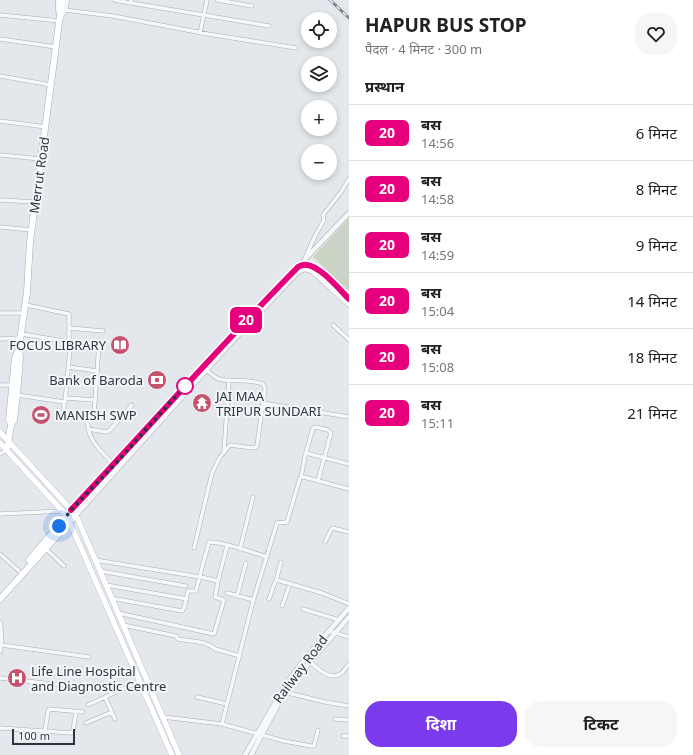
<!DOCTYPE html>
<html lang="hi">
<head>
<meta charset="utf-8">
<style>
	:root { --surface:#fff; --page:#f6f6f6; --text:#222; --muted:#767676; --line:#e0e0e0; --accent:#7c3aed }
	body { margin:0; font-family:"Noto Sans","Noto Sans Devanagari",sans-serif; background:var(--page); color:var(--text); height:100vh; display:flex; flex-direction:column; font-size:15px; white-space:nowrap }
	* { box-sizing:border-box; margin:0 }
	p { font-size:13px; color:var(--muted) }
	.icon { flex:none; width:22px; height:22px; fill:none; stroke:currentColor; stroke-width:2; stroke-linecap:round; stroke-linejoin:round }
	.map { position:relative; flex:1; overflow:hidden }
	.side { display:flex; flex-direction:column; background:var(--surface); width:344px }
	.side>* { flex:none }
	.badge { padding:0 8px; border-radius:6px; font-size:14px; line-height:26px }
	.buttons { position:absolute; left:301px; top:12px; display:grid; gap:8px }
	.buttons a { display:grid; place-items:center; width:36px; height:36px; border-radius:50%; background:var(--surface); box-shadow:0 2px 6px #0003; font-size:20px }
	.scale { position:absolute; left:12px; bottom:10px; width:63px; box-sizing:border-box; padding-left:4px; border:2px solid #2c3642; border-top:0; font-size:11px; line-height:14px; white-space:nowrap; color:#2c3642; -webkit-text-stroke:3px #f3f6f8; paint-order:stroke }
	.you { position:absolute; width:20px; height:20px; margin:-10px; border:3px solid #fff; border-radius:50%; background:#1a73e8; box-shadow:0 0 0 6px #1a73e833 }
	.map>.badge { position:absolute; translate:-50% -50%; box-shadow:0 0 0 2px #fff }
	h2 { padding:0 16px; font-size:15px; line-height:36px }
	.round { display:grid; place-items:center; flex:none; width:42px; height:42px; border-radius:16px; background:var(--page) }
	.headline { display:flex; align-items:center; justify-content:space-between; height:68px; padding:0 16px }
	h1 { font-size:19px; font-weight:700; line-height:30px }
	.primary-button { display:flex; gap:8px; margin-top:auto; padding:8px 16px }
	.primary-button a { flex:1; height:46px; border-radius:16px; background:var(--accent); color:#fff; font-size:16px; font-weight:700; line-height:46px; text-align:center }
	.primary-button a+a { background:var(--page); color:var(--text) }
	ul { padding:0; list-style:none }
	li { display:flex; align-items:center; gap:12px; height:56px; padding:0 16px; border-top:1px solid var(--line) }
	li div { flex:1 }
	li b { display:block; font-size:15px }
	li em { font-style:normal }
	li .badge { min-width:44px; font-weight:700; text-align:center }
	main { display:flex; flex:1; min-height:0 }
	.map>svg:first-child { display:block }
	.green { fill:#cad4c5 }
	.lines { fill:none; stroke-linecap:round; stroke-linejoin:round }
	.minor-casing { stroke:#a9aeb5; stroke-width:4.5 }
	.tertiary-casing { stroke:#a9aeb5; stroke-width:5.5 }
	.secondary-casing { stroke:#a9aeb5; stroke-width:6 }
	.primary-casing { stroke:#a4acb6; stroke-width:7 }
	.minor { stroke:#f6f7f9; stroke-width:3.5 }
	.tertiary { stroke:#f6f7f9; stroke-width:4.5 }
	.secondary { stroke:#fff; stroke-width:5.5 }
	.primary { stroke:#fff; stroke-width:6 }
	.rail-casing { stroke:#7e8893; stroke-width:3 }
	.rail { stroke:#f3f6f8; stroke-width:1.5; stroke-dasharray:4.5; stroke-linecap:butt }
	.line-casing { stroke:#fff; stroke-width:9 }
	.line { stroke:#e6007e; stroke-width:6 }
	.walk { stroke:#2c3642; stroke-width:4; stroke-dasharray:0 7.2 }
	.stop-dot { fill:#fff; stroke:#e6007e; stroke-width:2 }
	.labels { text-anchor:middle; stroke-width:4; stroke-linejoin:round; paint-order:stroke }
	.street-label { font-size:13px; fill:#2c3642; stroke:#f3f6f8 }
	.poi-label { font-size:13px; fill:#2c3642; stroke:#f3f6f8; text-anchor:start }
</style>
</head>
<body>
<main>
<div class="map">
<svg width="349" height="755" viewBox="0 0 349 755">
	<rect width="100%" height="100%" fill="#e4e7eb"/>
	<!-- green -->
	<path class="green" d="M 349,218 L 349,291 L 313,257 Z"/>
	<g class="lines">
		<defs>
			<path id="minor" d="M 114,0 L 131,3
				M 131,0 L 131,3 L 269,26
				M 217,0 L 252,6
				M 65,10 L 113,16 L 208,34 L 296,48
				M 0,15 L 60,21
				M 200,33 L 207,0
				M 0,39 L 56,47
				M 0,76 L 51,85
				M 0,121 L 46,127
				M 0,155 L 41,159
				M 0,200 L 35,202
				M 0,227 L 32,230
				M 306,256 L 315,236 L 324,220 L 323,215 L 341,192 L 349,179
				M 26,305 L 69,314 L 69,342
				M 0,313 L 25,313
				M 333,325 L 349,340
				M 70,328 L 103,331
				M 22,334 L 69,342 L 70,349 L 65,402
				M 0,339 L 21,338
				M 68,367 L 97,371
				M 0,385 L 13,385
				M 17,395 L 64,402 L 64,414 L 86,417 C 89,422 87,427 89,432 C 93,445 105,455 114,465
				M 65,398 L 95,400
				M 263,403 L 349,417
				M 87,418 L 92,417 L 94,415 L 99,344
				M 88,429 L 106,432 L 109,431 L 132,405
				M 224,451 L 229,380
				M 306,453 L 349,464
				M 0,454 L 7,450
				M 301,477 L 305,456 L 313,428 L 316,427 L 328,430 L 331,433 L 318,481
				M 0,514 L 62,511
				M 325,542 L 332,528 L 349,532
				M 45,548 L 64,566
				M 194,548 L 212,473 L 220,457 L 230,445 L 253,448 L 256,447 L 257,446 L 265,388 L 263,384 C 249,378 232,383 219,379 C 214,377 210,373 206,370
				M 240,549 L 253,497
				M 0,554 L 19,571
				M 95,560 L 200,577
				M 100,571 L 186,586
				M 218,581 L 227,546
				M 276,581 L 281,562
				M 106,585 L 187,599
				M 227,593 L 254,600
				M 237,596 L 246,563
				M 111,598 L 182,611 L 184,608 L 188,591 L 196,591 L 200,575
				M 269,599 L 275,582 L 277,580 L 322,593 L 349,604
				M 282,606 L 290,584
				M 303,609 L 339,620
				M 118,613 L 214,634 L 224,600 L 215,597 L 218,581 L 201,577 L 200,575 L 209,542 C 220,541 255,553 267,557
				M 123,625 L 176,636 L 178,639 C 189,641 207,641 215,649 L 240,656
				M 329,631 L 349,637
				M 1,645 L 89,657
				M 308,660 C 316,667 329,681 340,674 C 344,672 346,667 349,664
				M 0,678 L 69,686
				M 284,692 L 325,702 L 349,706
				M 105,697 L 115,719
				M 197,697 L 227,704
				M 88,705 L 140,681
				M 163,717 L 222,724 L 284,741 L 311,746 L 314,746 L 318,730
				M 335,719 L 349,720
				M 86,723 L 112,712
				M 222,724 L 253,601 L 277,523 L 287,522 L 300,478 L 304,477 L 349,489
				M 0,728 L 71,733 L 73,731 L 76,711
				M 45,731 L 48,712 L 49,709 L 83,712
				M 343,736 L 349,736"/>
			<path id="tertiary" d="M 58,0 L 58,9 L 59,13
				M 61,17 L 65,10 L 67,0
				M 302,265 L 305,259 L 349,213
				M 71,510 C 147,429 220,346 298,267 C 301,265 303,264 307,265 C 320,266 340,290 349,299
				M 76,515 L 227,347 L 298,272 L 305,269 L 313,272 L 349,305
				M 0,623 L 1,638 L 0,651
				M 245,755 L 288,681 L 310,653 L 349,608
				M 251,755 L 281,699 L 298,676 L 349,617"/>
			<path id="secondary" d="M 0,432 L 76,515 L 179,755
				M 0,443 L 67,516 L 172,755"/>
			<path id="primary" d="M 11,425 L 9,419 L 15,358 L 19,349
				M 7,450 L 11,425 L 14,420 L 17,395 L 20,358 L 19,347 L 27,292 L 30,242 L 62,0
				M 29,560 L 67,516 L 71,510
				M 0,599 L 76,515"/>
		</defs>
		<!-- minor casing -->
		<use href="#minor" class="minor-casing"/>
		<!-- tertiary casing -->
		<use href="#tertiary" class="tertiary-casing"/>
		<!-- secondary casing -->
		<use href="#secondary" class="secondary-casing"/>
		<!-- primary casing -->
		<use href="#primary" class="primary-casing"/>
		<!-- minor -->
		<use href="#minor" class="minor"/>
		<!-- tertiary -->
		<use href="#tertiary" class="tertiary"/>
		<!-- secondary -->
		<use href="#secondary" class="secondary"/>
		<!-- primary -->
		<use href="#primary" class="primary"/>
		<defs>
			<path id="rail" d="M 330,0 L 349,18"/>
		</defs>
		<!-- rail casing -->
		<use href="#rail" class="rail-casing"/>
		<!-- rail -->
		<use href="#rail" class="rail"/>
	</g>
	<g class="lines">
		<defs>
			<path id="line" d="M 71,510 C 147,429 220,346 298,267 C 301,265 303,264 307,265 C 320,266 340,290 349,299"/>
		</defs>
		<!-- line casing -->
		<use href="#line" class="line-casing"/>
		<!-- line -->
		<use href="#line" class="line"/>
		<!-- walk -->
		<path class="walk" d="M 59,526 L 71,510 L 117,462 L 185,386"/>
	</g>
	<!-- icons -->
	<defs>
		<symbol id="library-disc" viewBox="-11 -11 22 22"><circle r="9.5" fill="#c6526e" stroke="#f3f6f8"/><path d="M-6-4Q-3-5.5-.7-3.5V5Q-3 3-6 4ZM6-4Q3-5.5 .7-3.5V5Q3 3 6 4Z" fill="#fff"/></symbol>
		<symbol id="bank-disc" viewBox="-11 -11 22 22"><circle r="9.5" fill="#c6526e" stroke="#f3f6f8"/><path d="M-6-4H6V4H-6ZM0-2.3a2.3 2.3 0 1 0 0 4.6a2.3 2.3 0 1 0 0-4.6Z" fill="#fff"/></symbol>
		<symbol id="temple-disc" viewBox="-11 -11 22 22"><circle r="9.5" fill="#c6526e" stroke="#f3f6f8"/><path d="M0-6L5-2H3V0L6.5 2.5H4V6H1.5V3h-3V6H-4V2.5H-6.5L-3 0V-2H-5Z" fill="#fff"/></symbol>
		<symbol id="stadium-disc" viewBox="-11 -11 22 22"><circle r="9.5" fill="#c6526e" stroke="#f3f6f8"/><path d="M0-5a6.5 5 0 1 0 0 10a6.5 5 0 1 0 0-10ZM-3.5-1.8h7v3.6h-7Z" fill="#fff"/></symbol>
		<symbol id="hospital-disc" viewBox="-11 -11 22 22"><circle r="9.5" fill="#c6526e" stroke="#f3f6f8"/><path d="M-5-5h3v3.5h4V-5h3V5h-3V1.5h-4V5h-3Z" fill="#fff"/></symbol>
	</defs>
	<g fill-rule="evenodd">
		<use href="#library-disc" x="109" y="334" width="22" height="22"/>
		<use href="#bank-disc" x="146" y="369" width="22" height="22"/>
		<use href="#temple-disc" x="191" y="392" width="22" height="22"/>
		<use href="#stadium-disc" x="30" y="404" width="22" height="22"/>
		<use href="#hospital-disc" x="6" y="667" width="22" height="22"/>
	</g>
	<!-- markers -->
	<circle class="stop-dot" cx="185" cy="386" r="8"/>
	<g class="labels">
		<!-- street labels -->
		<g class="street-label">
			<text transform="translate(39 175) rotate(-82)" y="5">Merrut Road</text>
			<text transform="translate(300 669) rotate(-53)" y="5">Railway Road</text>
		</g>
		<!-- poi labels -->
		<g class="poi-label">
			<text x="106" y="350" text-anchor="end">FOCUS LIBRARY</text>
			<text x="143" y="385" text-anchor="end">Bank of Baroda</text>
			<text x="216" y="401">JAI MAA<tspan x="216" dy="15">TRIPUR SUNDARI</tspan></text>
			<text x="55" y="420">MANISH SWP</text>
			<text x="31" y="676">Life Line Hospital<tspan x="31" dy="15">and Diagnostic Centre</tspan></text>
		</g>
	</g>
</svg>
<div class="buttons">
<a><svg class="icon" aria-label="locate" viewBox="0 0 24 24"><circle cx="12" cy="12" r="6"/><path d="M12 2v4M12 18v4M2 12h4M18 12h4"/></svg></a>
<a><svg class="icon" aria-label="layers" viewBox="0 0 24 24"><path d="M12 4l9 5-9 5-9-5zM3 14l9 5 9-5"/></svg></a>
<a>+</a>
<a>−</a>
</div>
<div class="scale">100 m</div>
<div class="you" style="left:59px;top:526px"></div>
<b class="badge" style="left:246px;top:320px;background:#e6007e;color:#fff">20</b>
</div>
<section class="side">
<div class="headline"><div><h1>HAPUR BUS STOP</h1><p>पैदल · 4 मिनट · 300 m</p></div><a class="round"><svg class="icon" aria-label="heart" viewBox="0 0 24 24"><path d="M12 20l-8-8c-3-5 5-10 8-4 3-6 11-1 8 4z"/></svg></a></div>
<h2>प्रस्थान</h2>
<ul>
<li><span class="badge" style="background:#e6007e;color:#fff">20</span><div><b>बस</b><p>14:56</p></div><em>6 मिनट</em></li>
<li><span class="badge" style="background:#e6007e;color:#fff">20</span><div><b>बस</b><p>14:58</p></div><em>8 मिनट</em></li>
<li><span class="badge" style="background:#e6007e;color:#fff">20</span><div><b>बस</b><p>14:59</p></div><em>9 मिनट</em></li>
<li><span class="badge" style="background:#e6007e;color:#fff">20</span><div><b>बस</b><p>15:04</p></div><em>14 मिनट</em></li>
<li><span class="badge" style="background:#e6007e;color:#fff">20</span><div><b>बस</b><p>15:08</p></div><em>18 मिनट</em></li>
<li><span class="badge" style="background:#e6007e;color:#fff">20</span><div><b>बस</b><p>15:11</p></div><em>21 मिनट</em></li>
</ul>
<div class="primary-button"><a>दिशा</a><a>टिकट</a></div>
</section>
</main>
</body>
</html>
